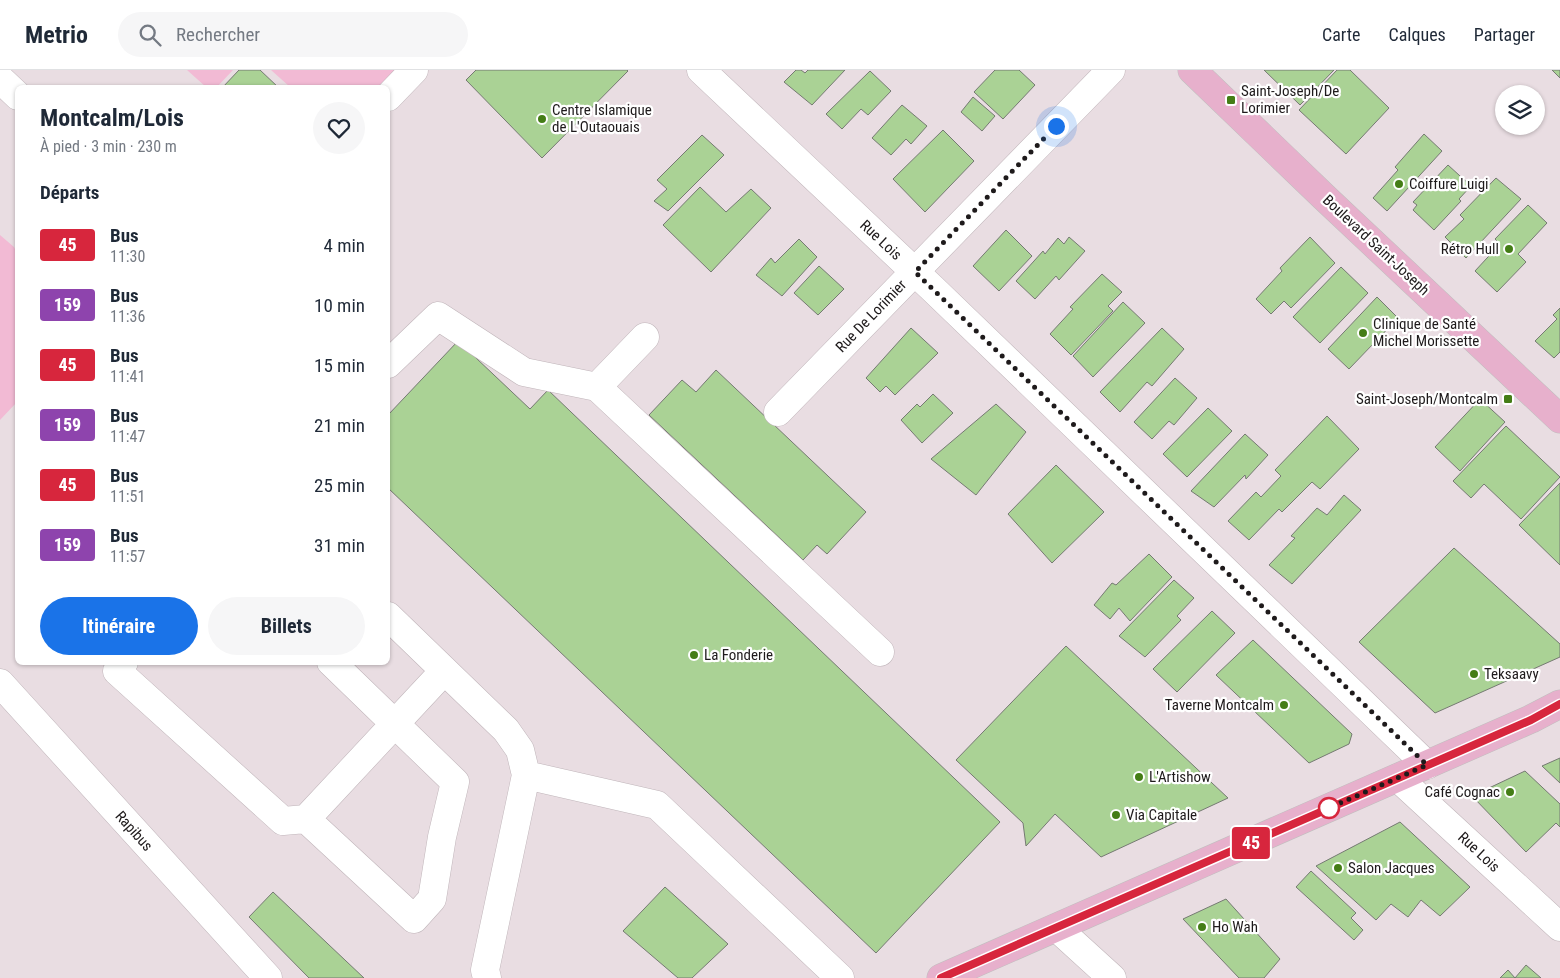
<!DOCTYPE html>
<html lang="fr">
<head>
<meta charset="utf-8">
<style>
	:root { --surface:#fff; --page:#f6f6f7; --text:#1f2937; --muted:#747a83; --line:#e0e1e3; --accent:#1a73e8 }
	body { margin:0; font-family:"Roboto Condensed",sans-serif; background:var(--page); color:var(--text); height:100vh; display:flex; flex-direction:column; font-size:19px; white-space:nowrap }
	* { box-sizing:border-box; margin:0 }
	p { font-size:16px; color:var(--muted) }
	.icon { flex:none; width:28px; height:28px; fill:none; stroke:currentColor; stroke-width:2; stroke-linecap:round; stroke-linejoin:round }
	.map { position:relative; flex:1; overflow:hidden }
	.details { position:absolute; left:15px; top:15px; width:375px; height:580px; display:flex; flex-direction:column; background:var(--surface); border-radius:8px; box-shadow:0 1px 4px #0004 }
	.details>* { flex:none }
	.badge { padding:0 10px; border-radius:4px; font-size:18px; line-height:32px }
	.controls { position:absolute; left:1495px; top:15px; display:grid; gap:10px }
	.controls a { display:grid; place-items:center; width:50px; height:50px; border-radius:50%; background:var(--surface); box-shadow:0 1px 4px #0004; font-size:25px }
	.you { position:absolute; width:25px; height:25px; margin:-12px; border:4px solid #fff; border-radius:50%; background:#1a73e8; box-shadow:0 0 0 8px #1a73e833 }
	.map>.badge { position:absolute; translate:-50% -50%; box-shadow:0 0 0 2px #fff }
	h2 { padding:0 25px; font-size:19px; line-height:45px }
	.round { display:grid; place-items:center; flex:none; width:52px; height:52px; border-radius:26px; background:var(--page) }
	.head { display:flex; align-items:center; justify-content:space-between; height:85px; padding:0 25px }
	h1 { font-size:24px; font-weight:700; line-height:38px }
	.primary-button { display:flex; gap:10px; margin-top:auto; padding:10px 25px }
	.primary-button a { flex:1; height:58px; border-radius:30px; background:var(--accent); color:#fff; font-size:20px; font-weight:700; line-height:58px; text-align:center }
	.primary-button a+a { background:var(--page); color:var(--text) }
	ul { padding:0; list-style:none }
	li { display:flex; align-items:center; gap:15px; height:60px; padding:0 25px }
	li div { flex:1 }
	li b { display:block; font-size:19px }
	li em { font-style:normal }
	li .badge { min-width:55px; font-weight:700; text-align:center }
	header { display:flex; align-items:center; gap:30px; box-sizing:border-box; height:70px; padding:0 25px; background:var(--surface); border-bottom:1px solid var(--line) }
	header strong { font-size:24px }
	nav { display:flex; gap:28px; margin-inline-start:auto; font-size:18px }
	.search { width:350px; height:45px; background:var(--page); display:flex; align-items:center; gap:12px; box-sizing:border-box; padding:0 18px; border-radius:28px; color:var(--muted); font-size:19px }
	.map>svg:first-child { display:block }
	.green { fill:#f2bad4 }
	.building { fill:#aad295; stroke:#757a72 }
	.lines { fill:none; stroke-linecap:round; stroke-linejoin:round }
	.minor-casing { stroke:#c0b5ba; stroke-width:29 }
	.major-casing { stroke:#c0bfbf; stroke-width:29 }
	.minor { stroke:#fff; stroke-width:28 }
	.major { stroke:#e7b0cc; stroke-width:28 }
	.line-casing { stroke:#fff; stroke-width:11 }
	.line { stroke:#d7263d; stroke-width:8 }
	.walk { stroke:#1e1a1b; stroke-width:5; stroke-dasharray:0 9 }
	.poi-dot { fill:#447d16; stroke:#fff; stroke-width:2 }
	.stop-dot { fill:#fff; stroke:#d7263d; stroke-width:2.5 }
	.labels { text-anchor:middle; stroke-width:4.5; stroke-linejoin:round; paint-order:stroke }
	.poi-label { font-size:15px; fill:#1e1a1b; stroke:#fff; text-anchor:start }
	.street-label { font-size:15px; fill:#1e1a1b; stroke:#fff }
</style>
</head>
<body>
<header>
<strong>Metrio</strong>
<div class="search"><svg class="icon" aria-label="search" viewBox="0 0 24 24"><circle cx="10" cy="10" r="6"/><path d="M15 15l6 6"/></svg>Rechercher</div>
<nav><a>Carte</a><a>Calques</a><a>Partager</a></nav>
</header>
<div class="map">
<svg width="1560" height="908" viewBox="0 0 1560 908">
	<rect width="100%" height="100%" fill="#e9dde2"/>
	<!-- green -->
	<path class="green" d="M 187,0 L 233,0 L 216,18 L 206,17 Z
		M 271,0 L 415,0 L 388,18 L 290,17 Z
		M 0,165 L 14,177 L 18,185 L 17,332 L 0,350 Z"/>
	<!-- building -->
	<path class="building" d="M 239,0 L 260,0 L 279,18 L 222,18 Z
		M 476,0 L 627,0 L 628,1 L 542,88 L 466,10 Z
		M 796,0 L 801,0 L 805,3 L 808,0 L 845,0 L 812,35 L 784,12 Z
		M 995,0 L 1019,0 L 1035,15 L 1003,49 L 974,22 Z
		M 1264,0 L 1334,0 L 1300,35 Z
		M 1337,0 L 1350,0 L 1389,38 L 1346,84 L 1299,40 Z
		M 1552,0 L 1560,0 L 1560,8 Z
		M 870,1 L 891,21 L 868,45 L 861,39 L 842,59 L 826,44 Z
		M 973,27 L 995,46 L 982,61 L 961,42 Z
		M 902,35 L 927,56 L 911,74 L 906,69 L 891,85 L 872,68 Z
		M 943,60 L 974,91 L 925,142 L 893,109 Z
		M 1424,64 L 1442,81 L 1387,141 L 1373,128 L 1398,100 L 1395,97 Z
		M 702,65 L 724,85 L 668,141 L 654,131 L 667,119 L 657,110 Z
		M 1448,95 L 1471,116 L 1459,129 L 1461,131 L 1434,160 L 1413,140 L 1417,135 L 1413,132 Z
		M 1496,108 L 1521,129 L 1466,188 L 1445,167 L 1464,149 L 1460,145 Z
		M 700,117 L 726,142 L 751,119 L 771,138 L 711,202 L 663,155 Z
		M 1528,135 L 1547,153 L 1518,184 L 1526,192 L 1497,222 L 1475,201 L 1500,174 L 1495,169 Z
		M 1006,160 L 1032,186 L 999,221 L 973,196 Z
		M 1069,167 L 1085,181 L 1059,210 L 1056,206 L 1035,229 L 1016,211 L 1043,181 L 1045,184 L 1058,168 L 1064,174 Z
		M 1310,167 L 1335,193 L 1291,238 L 1284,231 L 1271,244 L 1256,229 L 1282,201 L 1280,198 Z
		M 799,169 L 817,187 L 782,226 L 756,205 L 771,188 L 775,193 Z
		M 819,196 L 844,219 L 818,245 L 794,223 Z
		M 1341,197 L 1368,223 L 1320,273 L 1293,247 Z
		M 1102,204 L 1122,222 L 1108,236 L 1113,241 L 1071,285 L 1050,264 L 1073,239 L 1070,237 Z
		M 1377,227 L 1398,248 L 1349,299 L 1328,279 Z
		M 1123,232 L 1145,253 L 1093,307 L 1073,286 Z
		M 1560,238 L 1560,282 L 1554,288 L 1535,271 L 1557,249 L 1553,245 Z
		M 911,258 L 938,283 L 895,325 L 886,316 L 880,322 L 866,308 Z
		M 1162,258 L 1184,279 L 1152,316 L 1147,312 L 1120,342 L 1100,322 Z
		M 458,271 L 530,339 L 548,320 L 1000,752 L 876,883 L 388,418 L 388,345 Z
		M 716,300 L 866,442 L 827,484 L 817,475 L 803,490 L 649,345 L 682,310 L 696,322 Z
		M 1175,308 L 1197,328 L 1174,355 L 1169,351 L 1152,369 L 1134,352 Z
		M 933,324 L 953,343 L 922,373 L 901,350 L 917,334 L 920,337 Z
		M 1480,329 L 1505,352 L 1460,401 L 1435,377 Z
		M 996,334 L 1026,362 L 976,425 L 931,389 Z
		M 1208,338 L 1232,361 L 1187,407 L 1163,384 Z
		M 1327,346 L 1359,379 L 1320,419 L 1312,412 L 1282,442 L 1279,439 L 1249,470 L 1228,451 L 1256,422 L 1261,427 L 1281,406 L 1275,400 Z
		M 1506,356 L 1560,407 L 1521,449 L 1484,414 L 1471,428 L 1453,411 Z
		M 1245,364 L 1268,385 L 1246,409 L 1245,405 L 1214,437 L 1191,421 Z
		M 1056,395 L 1104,442 L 1052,493 L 1008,444 Z
		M 1560,413 L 1560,495 L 1519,455 Z
		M 1344,425 L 1361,440 L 1292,514 L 1269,495 L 1295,468 L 1291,466 L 1317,438 L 1327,445 Z
		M 1454,478 L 1560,574 L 1560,587 L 1435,643 L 1359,572 Z
		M 1149,484 L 1172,507 L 1130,551 L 1119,538 L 1110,549 L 1094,535 L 1112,513 L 1116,515 Z
		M 1174,510 L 1194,528 L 1177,546 L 1181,550 L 1145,587 L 1119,566 Z
		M 1212,541 L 1235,563 L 1177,622 L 1153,599 Z
		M 1253,570 L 1352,664 L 1349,674 L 1309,693 L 1216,605 Z
		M 1066,576 L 1228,728 L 1101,787 L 1055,744 L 1026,776 L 1023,753 L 956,690 Z
		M 1560,688 L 1560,713 L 1542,696 Z
		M 1525,701 L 1560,734 L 1560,757 L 1556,753 L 1526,782 L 1472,726 Z
		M 1400,752 L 1470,817 L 1440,846 L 1421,830 L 1408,847 L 1391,834 L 1376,850 L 1316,796 Z
		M 1311,801 L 1356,843 L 1351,848 L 1363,860 L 1354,870 L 1296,817 Z
		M 665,817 L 728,874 L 692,908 L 678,908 L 623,861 Z
		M 273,822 L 364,908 L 309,908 L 249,847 Z
		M 1226,829 L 1280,889 L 1264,908 L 1239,908 L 1183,849 Z
		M 1526,895 L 1541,908 L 1500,908 L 1508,900 L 1515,908 Z"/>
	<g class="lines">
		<defs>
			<path id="minor" d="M 701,0 L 933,219 L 1427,695
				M 0,9 L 18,26
				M 388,27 L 414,0
				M 388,294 L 438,246 L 524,302 L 597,317 L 880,582
				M 597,317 L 645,267
				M 778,342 L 1111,0
				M 388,546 L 506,660 L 520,680 L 526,705 L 485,900 L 487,908
				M 124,592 L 117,601 L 283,751 L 306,749
				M 331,592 L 455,712 L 442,767 L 432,829 L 414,849 L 306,749 L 444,601
				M 0,613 L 268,908
				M 526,705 L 657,735 L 840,908
				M 1398,708 L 1560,857
				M 1057,858 L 1112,908"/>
			<path id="major" d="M 1192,0 L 1324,127 L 1560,349
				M 941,908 L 1531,649 L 1560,634"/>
		</defs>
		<!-- minor casing -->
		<use href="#minor" class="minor-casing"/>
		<!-- major casing -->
		<use href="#major" class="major-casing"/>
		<!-- minor -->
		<use href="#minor" class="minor"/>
		<!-- major -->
		<use href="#major" class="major"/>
	</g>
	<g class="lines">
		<defs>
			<path id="line" d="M 941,908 L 1531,650 L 1560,634"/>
		</defs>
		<!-- line casing -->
		<use href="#line" class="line-casing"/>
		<!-- line -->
		<use href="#line" class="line"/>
		<!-- walk -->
		<path class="walk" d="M 1056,56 L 915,202 L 1427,695 L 1329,738"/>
	</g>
	<!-- markers -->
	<g class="poi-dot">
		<rect x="1226" y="25" width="10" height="10" rx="2.5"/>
		<circle cx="542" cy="49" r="5"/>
		<circle cx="1399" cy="114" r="5"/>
		<circle cx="1509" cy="179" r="5"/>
		<circle cx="1363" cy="263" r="5"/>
		<rect x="1503" y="324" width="10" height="10" rx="2.5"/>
		<circle cx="694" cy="585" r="5"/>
		<circle cx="1474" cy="604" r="5"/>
		<circle cx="1284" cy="635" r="5"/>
		<circle cx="1139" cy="707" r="5"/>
		<circle cx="1510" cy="722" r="5"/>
		<circle cx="1116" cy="745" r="5"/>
		<circle cx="1338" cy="798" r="5"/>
		<circle cx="1202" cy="857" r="5"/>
	</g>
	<circle class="stop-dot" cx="1329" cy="738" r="10"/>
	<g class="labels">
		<!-- poi labels -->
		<g class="poi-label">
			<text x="1241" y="26">Saint-Joseph/De<tspan x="1241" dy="17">Lorimier</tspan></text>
			<text x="552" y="45">Centre Islamique<tspan x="552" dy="17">de L'Outaouais</tspan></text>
			<text x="1409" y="119">Coiffure Luigi</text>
			<text x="1499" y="184" text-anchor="end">Rétro Hull</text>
			<text x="1373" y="259">Clinique de Santé<tspan x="1373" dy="17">Michel Morissette</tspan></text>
			<text x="1498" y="334" text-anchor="end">Saint-Joseph/Montcalm</text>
			<text x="704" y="590">La Fonderie</text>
			<text x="1484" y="609">Teksaavy</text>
			<text x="1274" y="640" text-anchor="end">Taverne Montcalm</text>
			<text x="1149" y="712">L'Artishow</text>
			<text x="1500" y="727" text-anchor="end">Café Cognac</text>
			<text x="1126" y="750">Via Capitale</text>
			<text x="1348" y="803">Salon Jacques</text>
			<text x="1212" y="862">Ho Wah</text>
		</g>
		<!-- street labels -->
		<g class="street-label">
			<text transform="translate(881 170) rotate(43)" y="5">Rue Lois</text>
			<text transform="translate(1376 175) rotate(43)" y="5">Boulevard Saint-Joseph</text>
			<text transform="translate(871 246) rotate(-46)" y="5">Rue De Lorimier</text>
			<text transform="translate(134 761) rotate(48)" y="5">Rapibus</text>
			<text transform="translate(1479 782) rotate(43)" y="5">Rue Lois</text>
		</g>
	</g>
</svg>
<div class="controls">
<a><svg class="icon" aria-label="layers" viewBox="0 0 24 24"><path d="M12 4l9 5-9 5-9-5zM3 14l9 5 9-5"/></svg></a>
</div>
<div class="you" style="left:1056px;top:56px"></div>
<b class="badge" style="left:1251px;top:773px;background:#d7263d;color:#fff">45</b>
<section class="details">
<div class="head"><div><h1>Montcalm/Lois</h1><p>À pied · 3 min · 230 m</p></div><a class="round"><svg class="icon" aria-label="heart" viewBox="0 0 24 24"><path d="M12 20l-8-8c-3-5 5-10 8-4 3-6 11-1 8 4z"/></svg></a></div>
<h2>Départs</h2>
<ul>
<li><span class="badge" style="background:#d7263d;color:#fff">45</span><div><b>Bus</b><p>11:30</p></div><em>4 min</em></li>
<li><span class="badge" style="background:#8e44ad;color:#fff">159</span><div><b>Bus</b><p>11:36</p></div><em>10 min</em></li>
<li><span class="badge" style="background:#d7263d;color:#fff">45</span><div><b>Bus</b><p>11:41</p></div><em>15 min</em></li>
<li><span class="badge" style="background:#8e44ad;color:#fff">159</span><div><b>Bus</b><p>11:47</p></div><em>21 min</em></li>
<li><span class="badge" style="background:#d7263d;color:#fff">45</span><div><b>Bus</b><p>11:51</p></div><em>25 min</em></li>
<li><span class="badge" style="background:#8e44ad;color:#fff">159</span><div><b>Bus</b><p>11:57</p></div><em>31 min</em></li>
</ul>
<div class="primary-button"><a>Itinéraire</a><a>Billets</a></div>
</section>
</div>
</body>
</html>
